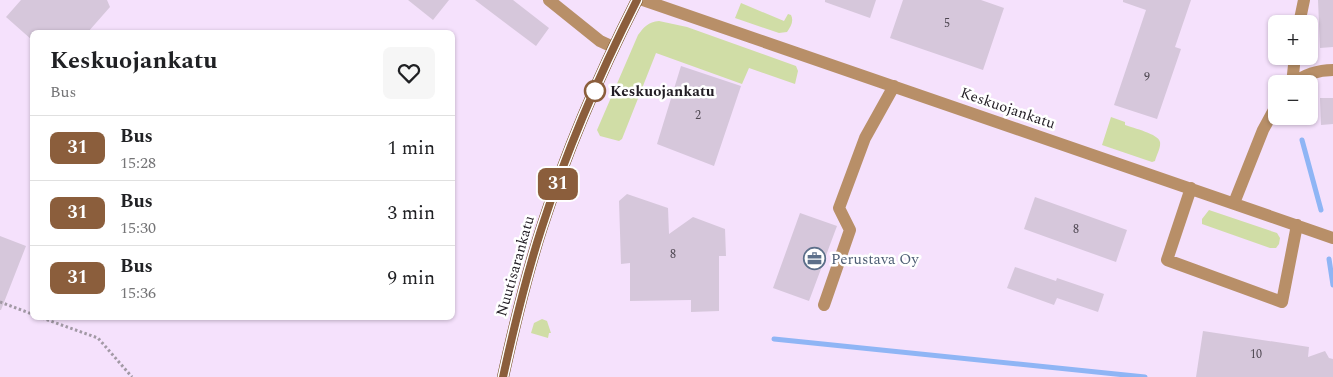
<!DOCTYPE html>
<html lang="en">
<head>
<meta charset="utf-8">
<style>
	:root { --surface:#fff; --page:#f6f6f6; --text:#202124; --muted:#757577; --line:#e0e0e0 }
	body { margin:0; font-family:Spectral,serif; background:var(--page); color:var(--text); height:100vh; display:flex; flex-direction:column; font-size:19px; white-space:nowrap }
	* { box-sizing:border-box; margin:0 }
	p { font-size:16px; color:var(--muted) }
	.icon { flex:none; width:28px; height:28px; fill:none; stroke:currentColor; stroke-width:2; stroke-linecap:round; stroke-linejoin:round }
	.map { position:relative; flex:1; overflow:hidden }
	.details { position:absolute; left:30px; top:30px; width:425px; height:290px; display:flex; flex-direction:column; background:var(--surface); border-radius:8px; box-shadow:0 1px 4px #0004 }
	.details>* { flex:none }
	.badge { padding:0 10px; border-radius:8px; font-size:18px; line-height:32px }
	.controls { position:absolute; left:1268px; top:15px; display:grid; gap:10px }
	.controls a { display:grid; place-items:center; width:50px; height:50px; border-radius:8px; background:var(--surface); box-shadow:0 1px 4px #0004; font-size:25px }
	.map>.badge { position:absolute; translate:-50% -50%; box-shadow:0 0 0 2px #fff }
	.round { display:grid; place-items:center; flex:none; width:52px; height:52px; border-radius:8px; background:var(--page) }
	.overview { display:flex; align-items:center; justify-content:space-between; height:85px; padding:0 20px }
	h1 { font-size:24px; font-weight:700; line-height:38px }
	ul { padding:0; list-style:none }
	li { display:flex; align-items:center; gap:15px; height:65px; padding:0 20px; border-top:1px solid var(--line) }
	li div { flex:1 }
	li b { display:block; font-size:19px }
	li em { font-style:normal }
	li .badge { min-width:55px; font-weight:700; text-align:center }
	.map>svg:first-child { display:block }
	.built { fill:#f5e1fc; fill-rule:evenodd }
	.green { fill:#d0dda6 }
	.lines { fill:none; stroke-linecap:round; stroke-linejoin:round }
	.stream { stroke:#8fb5f5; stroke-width:5 }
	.building { fill:#d6c7db }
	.path { stroke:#a299a5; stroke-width:3; stroke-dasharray:2.5 2.5; stroke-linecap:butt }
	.minor { stroke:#b88f68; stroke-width:12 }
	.major { stroke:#6d4415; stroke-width:12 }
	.line-casing { stroke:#fff; stroke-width:11 }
	.line { stroke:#8b5e3c; stroke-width:8 }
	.stop-dot { fill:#fff; stroke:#8b5e3c; stroke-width:2.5 }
	.labels { text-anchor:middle; stroke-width:5; stroke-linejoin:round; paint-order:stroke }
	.number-label { font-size:12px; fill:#4e4751 }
	.stop-label { font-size:15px; font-weight:bold; fill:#211c23; stroke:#fff; text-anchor:start }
	.street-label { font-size:15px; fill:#211c23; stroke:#fff }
	.service-label { font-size:15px; fill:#4e5e75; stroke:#fff; text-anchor:start }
</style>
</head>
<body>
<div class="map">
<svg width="1333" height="377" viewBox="0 0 1333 377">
	<rect width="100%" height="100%" fill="#faeefe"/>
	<!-- built -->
	<path class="built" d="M 0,0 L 1333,0 L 1333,377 L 0,377 ZM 1276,24 L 1309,24 L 1309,56 L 1276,56 ZM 32,32 L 452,32 L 452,318 L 32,318 ZM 1276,84 L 1309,84 L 1309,116 L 1276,116 Z"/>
	<!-- green -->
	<path class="green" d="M 741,3 L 784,21 L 788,14 L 791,15 C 794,21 791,26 787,32 L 779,33 L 735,18 Z
		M 659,21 L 687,27 L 796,66 L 798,71 L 795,84 L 749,68 L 742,84 L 656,53 L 622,139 L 619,141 L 600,136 L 597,130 L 638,35 C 644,27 648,22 659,21 Z
		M 1111,117 L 1125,122 L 1125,125 C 1133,128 1159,134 1160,142 C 1161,148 1156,156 1155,161 L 1152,162 L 1102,145 Z
		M 1209,210 L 1277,233 L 1280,238 L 1279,244 L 1276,248 L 1270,248 L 1202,224 L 1202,219 Z
		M 542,319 L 547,321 L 551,333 L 549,333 L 548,338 L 531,333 L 534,323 Z"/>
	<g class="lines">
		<!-- stream -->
		<path class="stream" d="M 1302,140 L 1321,210
			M 1329,259 L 1333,285
			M 774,339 L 1145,377"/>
	</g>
	<!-- building -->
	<path class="building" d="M 21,0 L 107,0 L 110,7 L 88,32 L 32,32 L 32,40 L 6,17 Z
		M 408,0 L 449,0 L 433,20 Z
		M 475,0 L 513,0 L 549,28 L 536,46 Z
		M 825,0 L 876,0 L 870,18 L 825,2 Z
		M 903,0 L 981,0 L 1004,8 L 983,70 L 890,38 Z
		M 1123,0 L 1191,0 L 1175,47 L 1181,49 L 1157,119 L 1114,105 L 1146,10 L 1123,2 Z
		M 1318,0 L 1333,0 L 1333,47 L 1320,48 Z
		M 681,66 L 741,86 L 714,166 L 657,144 Z
		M 1320,98 L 1333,98 L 1333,124 L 1321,125 Z
		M 627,194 L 668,208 L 669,234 L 693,217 L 725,229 L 726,256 L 719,256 L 719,311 L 691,312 L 691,300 L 630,301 L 630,263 L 621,264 L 619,201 Z
		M 1035,197 L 1127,230 L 1116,262 L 1024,229 Z
		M 800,213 L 837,226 L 809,301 L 773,288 Z
		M 0,236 L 26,246 L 1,310 L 0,310 Z
		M 1015,267 L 1056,281 L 1057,278 L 1104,294 L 1098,312 L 1057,298 L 1054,305 L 1007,288 Z
		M 1203,331 L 1309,347 L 1308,357 L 1325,351 L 1329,358 L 1333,359 L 1333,377 L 1196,377 Z"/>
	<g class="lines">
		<!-- path -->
		<path class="path" d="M 0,302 L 32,314
			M 42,318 L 98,338 L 132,377"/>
		<!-- minor -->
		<path class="minor" d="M 549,0 L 600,41 L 613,47
			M 643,0 L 1333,238
			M 1299,24 L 1304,0
			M 1292,84 C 1305,74 1317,70 1333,70
			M 1292,84 L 1295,56
			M 1191,188 L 1167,260 L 1282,302 L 1297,225
			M 1234,203 L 1263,130 L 1276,106
			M 824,305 L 850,230 L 839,208 L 865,138 L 894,86"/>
		<!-- major -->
		<path class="major" d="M 503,377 C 514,327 526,276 542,227 C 567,149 600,73 637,0"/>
	</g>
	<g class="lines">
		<defs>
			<path id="line" d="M 503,377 C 514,327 526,276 542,227 C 567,149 600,73 637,0"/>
		</defs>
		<!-- line casing -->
		<use href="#line" class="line-casing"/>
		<!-- line -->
		<use href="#line" class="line"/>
	</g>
	<!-- icons -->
	<defs>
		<symbol id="office-ring" viewBox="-11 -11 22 22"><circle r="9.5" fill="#fff" stroke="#5c6f8a" stroke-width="1.5"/><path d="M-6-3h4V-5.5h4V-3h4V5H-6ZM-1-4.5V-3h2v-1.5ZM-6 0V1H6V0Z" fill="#5c6f8a"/></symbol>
	</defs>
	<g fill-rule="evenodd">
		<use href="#office-ring" x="802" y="246" width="25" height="25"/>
	</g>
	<!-- markers -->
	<circle class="stop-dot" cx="595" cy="91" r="10"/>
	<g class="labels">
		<!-- number labels -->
		<g class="number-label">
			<text x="947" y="27">5</text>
			<text x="1147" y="81">9</text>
			<text x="698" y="119">2</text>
			<text x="1076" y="233">8</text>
			<text x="673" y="258">8</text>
			<text x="1256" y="358">10</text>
		</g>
		<!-- stop labels -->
		<g class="stop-label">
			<text x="610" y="96">Keskuojankatu</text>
		</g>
		<!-- street labels -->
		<g class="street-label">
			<text transform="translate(1008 108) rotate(19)" y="5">Keskuojankatu</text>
			<text transform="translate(515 266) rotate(-74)" y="5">Nuutisarankatu</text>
		</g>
		<!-- service labels -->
		<g class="service-label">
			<text x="831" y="264">Perustava Oy</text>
		</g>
	</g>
</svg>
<div class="controls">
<a>+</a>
<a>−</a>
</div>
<b class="badge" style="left:558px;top:184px;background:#8b5e3c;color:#fff">31</b>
<section class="details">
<div class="overview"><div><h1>Keskuojankatu</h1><p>Bus</p></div><a class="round"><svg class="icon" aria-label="heart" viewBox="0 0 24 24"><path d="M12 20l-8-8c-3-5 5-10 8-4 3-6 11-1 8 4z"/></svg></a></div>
<ul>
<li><span class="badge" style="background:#8b5e3c;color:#fff">31</span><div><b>Bus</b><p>15:28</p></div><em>1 min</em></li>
<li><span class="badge" style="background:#8b5e3c;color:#fff">31</span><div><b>Bus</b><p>15:30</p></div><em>3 min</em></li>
<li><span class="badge" style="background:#8b5e3c;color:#fff">31</span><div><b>Bus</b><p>15:36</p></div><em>9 min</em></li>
</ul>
</section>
</div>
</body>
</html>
